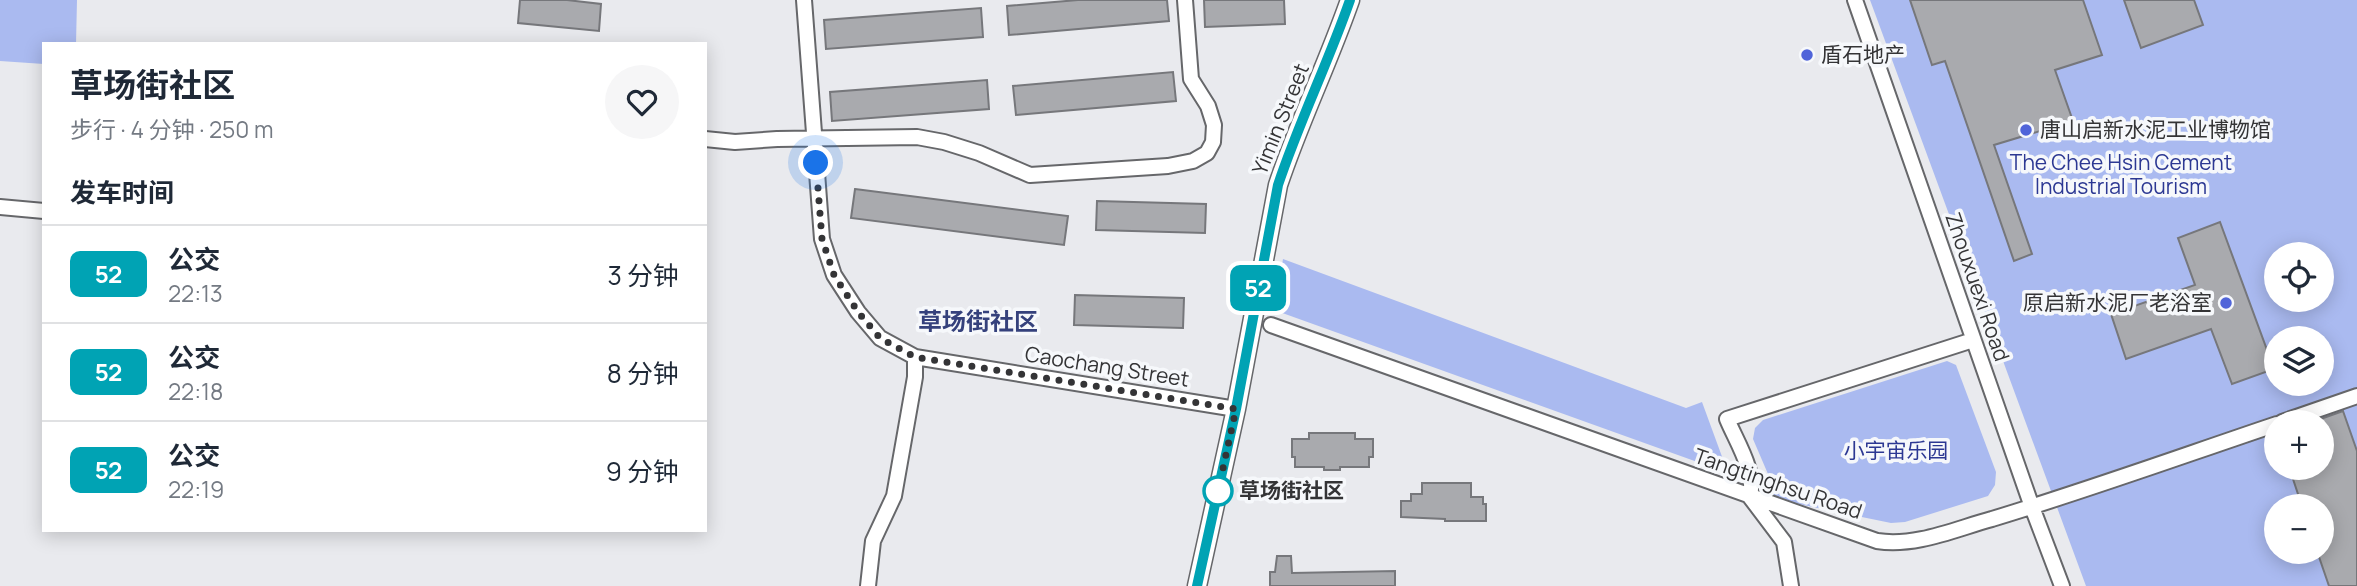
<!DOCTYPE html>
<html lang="zh">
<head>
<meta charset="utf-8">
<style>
	:root { --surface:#fff; --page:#f6f6f7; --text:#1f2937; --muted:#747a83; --line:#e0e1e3 }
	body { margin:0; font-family:Manrope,"Noto Sans SC",sans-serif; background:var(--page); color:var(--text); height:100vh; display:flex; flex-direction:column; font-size:26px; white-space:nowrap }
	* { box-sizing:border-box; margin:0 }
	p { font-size:23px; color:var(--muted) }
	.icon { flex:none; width:38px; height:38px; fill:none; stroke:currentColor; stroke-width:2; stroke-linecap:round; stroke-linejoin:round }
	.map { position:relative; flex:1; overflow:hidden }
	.drawer { position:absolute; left:42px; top:42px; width:665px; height:490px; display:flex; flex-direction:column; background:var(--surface); border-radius:0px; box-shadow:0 4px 18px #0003 }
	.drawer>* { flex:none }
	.badge { padding:0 14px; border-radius:10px; font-size:24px; line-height:46px }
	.controls { position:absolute; left:2264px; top:242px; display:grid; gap:14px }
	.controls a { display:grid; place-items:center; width:70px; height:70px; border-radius:50%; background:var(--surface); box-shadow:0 4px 18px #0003; font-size:35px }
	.you { position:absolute; width:35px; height:35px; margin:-18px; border:5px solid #fff; border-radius:50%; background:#1a73e8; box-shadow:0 0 0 10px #1a73e833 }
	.map>.badge { position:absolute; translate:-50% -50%; box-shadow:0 0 0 4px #fff }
	h2 { padding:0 28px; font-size:26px; line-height:63px }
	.round { display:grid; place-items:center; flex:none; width:74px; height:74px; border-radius:37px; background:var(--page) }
	.summary { display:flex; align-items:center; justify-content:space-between; height:119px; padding:0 28px }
	h1 { font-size:33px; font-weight:700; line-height:52px }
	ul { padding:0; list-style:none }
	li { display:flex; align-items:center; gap:21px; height:98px; padding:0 28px; border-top:2px solid var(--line) }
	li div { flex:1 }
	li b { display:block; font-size:26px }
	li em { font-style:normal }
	li .badge { min-width:77px; font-weight:700; text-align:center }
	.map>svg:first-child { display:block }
	.green { fill:#aabaf0; fill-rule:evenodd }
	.building { fill:#a9aaae; stroke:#76777b; stroke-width:2 }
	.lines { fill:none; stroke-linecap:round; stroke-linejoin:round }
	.minor-casing { stroke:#66676a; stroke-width:18 }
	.tertiary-casing { stroke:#66676a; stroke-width:21 }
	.minor { stroke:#fff; stroke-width:14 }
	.tertiary { stroke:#fff; stroke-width:18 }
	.line-casing { stroke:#fff; stroke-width:16 }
	.line { stroke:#00a3b4; stroke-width:10 }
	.walk { stroke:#343436; stroke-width:7; stroke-dasharray:0 12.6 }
	.poi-dot { fill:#5064d9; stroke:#f6f8fb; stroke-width:2.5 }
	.stop-dot { fill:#fff; stroke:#00a3b4; stroke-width:3.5 }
	.labels { text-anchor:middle; stroke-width:7; stroke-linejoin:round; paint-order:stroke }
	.poi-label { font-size:21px; fill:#343436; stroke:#f6f8fb; text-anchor:start }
	.street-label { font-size:21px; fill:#343436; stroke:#f6f8fb }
	.park-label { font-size:21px; fill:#2c3893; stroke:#f6f8fb }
	.stop-label { font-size:21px; font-weight:bold; fill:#343436; stroke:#f6f8fb; text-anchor:start }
	.quarter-label { font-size:24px; font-weight:bold; fill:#35417c; stroke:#f6f8fb }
</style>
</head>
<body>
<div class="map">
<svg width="2357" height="586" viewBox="0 0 2357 586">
	<rect width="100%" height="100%" fill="#e9eaee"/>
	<!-- green -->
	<path class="green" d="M 0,0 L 77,0 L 76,44 L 44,44 L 44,64 L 0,61 Z
		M 1870,0 L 2357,0 L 2357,586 L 2086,586 ZM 2277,254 L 2322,254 L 2322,299 L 2277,299 ZM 2277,338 L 2322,338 L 2322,383 L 2277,383 ZM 2277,422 L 2322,422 L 2322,467 L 2277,467 ZM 2277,506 L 2322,506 L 2322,551 L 2277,551 Z
		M 1283,259 L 1686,408 L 1702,402 L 1728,473 L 1274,310 Z
		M 1947,361 L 1956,365 L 1996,472 L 1995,485 L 1988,496 L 1905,522 L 1891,523 L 1774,499 L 1770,490 L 1768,474 L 1753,439 L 1755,428 L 1763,420 Z"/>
	<!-- building -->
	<path class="building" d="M 520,0 L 567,0 L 601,4 L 599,31 L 518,23 Z
		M 1078,0 L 1167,0 L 1169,21 L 1009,35 L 1007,6 Z
		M 1204,0 L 1284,0 L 1285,24 L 1205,27 Z
		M 1910,0 L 2083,0 L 2102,55 L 2055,70 L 2073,121 L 1994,145 L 2032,254 L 2014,261 L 1945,61 L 1932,65 Z
		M 2124,0 L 2194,0 L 2203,25 L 2141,48 Z
		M 981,8 L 983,37 L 826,49 L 824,20 Z
		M 1173,72 L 1176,101 L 1016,115 L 1013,86 Z
		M 987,80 L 989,109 L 832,121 L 830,92 Z
		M 855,189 L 1068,216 L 1064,245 L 851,218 Z
		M 1097,201 L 1206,204 L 1205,233 L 1096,230 Z
		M 2220,222 L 2274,369 L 2232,384 L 2211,329 L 2126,359 L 2111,314 L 2195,285 L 2178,238 Z
		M 1075,295 L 1184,298 L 1183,328 L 1074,325 Z
		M 2343,411 L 2357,451 L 2357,586 L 2329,586 L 2317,551 L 2322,551 L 2322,506 L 2302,506 L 2289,467 L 2322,467 L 2322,422 L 2312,422 Z
		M 1309,433 L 1355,433 L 1355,439 L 1373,439 L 1373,457 L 1369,457 L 1369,467 L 1340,467 L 1340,470 L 1324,470 L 1324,467 L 1295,467 L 1295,457 L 1292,457 L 1292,439 L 1309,439 Z
		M 1422,483 L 1471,483 L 1471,497 L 1483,497 L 1483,504 L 1486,504 L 1486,521 L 1445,521 L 1445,519 L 1401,517 L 1401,501 L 1411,501 L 1411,494 L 1422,494 Z
		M 1277,556 L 1291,556 L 1292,573 L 1395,571 L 1395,586 L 1270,586 L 1270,572 L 1275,572 Z"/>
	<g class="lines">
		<defs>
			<path id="minor" d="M 804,0 L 822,239 L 834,275 L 858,312 L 880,338 L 915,357 L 1236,409
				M 1855,0 L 2032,507 L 2062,586
				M 705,139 L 735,142 L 777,139 L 917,137 L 944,142 L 979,153 L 1030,175 L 1168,166 L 1193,161 L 1207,153 L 1213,142 L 1214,125 L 1208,106 L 1191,79 L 1185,0
				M 0,207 L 44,211
				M 1271,325 L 1877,541 C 1916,547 1955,529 1992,519 C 2088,490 2182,456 2277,424
				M 2282,422 L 2357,396
				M 868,586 L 873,541 L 894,496 L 915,377 L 915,357
				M 1791,586 L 1784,542 L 1750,497 C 1756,471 1737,443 1727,419 L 1973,340"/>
			<path id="tertiary" d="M 1197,586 L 1236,409 L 1278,185 C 1299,122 1328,63 1350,0"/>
		</defs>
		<!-- minor casing -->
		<use href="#minor" class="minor-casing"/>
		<!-- tertiary casing -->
		<use href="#tertiary" class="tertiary-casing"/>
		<!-- minor -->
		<use href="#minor" class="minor"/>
		<!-- tertiary -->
		<use href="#tertiary" class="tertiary"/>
	</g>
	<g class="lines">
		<defs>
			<path id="line" d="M 1197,586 L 1236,409 L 1278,185 C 1299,122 1328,63 1350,0"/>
		</defs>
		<!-- line casing -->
		<use href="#line" class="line-casing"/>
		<!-- line -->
		<use href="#line" class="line"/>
		<!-- walk -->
		<path class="walk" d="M 816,163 L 822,239 L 834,275 L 858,312 L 880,338 L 915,357 L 1236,409 L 1218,491"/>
	</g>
	<!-- markers -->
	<g class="poi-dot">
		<circle cx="1807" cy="55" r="7"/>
		<circle cx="2026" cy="130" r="7"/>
		<circle cx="2226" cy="303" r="7"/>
	</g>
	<circle class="stop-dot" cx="1218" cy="491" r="14"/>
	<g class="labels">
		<!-- poi labels -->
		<g class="poi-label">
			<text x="1821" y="62">盾石地产</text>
			<text x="2040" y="137">唐山启新水泥工业博物馆</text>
			<text x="2212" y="310" text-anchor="end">原启新水泥厂老浴室</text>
		</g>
		<!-- street labels -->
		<g class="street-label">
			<text transform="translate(1281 119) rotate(-68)" y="7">Yimin Street</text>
			<text transform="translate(1977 287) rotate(71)" y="7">Zhouxuexi Road</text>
			<text transform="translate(1107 367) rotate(9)" y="7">Caochang Street</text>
			<text transform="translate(1778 484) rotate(19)" y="7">Tangtinghsu Road</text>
		</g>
		<!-- park labels -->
		<g class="park-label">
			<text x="2121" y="170">The Chee Hsin Cement<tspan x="2121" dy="24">Industrial Tourism</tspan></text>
			<text x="1896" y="458">小宇宙乐园</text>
		</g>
		<!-- stop labels -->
		<g class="stop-label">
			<text x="1239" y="498">草场街社区</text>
		</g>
		<!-- quarter labels -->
		<g class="quarter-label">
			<text x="978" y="330">草场街社区</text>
		</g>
	</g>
</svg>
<div class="controls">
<a><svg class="icon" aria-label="locate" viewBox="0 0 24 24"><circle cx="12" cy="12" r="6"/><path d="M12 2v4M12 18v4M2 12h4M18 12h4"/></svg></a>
<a><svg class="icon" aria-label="layers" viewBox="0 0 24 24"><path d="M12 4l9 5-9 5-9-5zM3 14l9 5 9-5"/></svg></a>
<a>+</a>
<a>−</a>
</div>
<div class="you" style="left:816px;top:163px"></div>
<b class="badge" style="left:1258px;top:288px;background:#00a3b4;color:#fff">52</b>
<section class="drawer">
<div class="summary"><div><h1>草场街社区</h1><p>步行 · 4 分钟 · 250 m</p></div><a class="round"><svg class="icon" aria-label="heart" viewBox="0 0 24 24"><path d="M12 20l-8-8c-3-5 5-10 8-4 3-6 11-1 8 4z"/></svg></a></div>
<h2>发车时间</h2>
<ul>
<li><span class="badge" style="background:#00a3b4;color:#fff">52</span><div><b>公交</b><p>22:13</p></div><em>3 分钟</em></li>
<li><span class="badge" style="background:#00a3b4;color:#fff">52</span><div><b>公交</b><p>22:18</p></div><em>8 分钟</em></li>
<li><span class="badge" style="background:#00a3b4;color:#fff">52</span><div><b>公交</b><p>22:19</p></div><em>9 分钟</em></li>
</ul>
</section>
</div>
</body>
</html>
